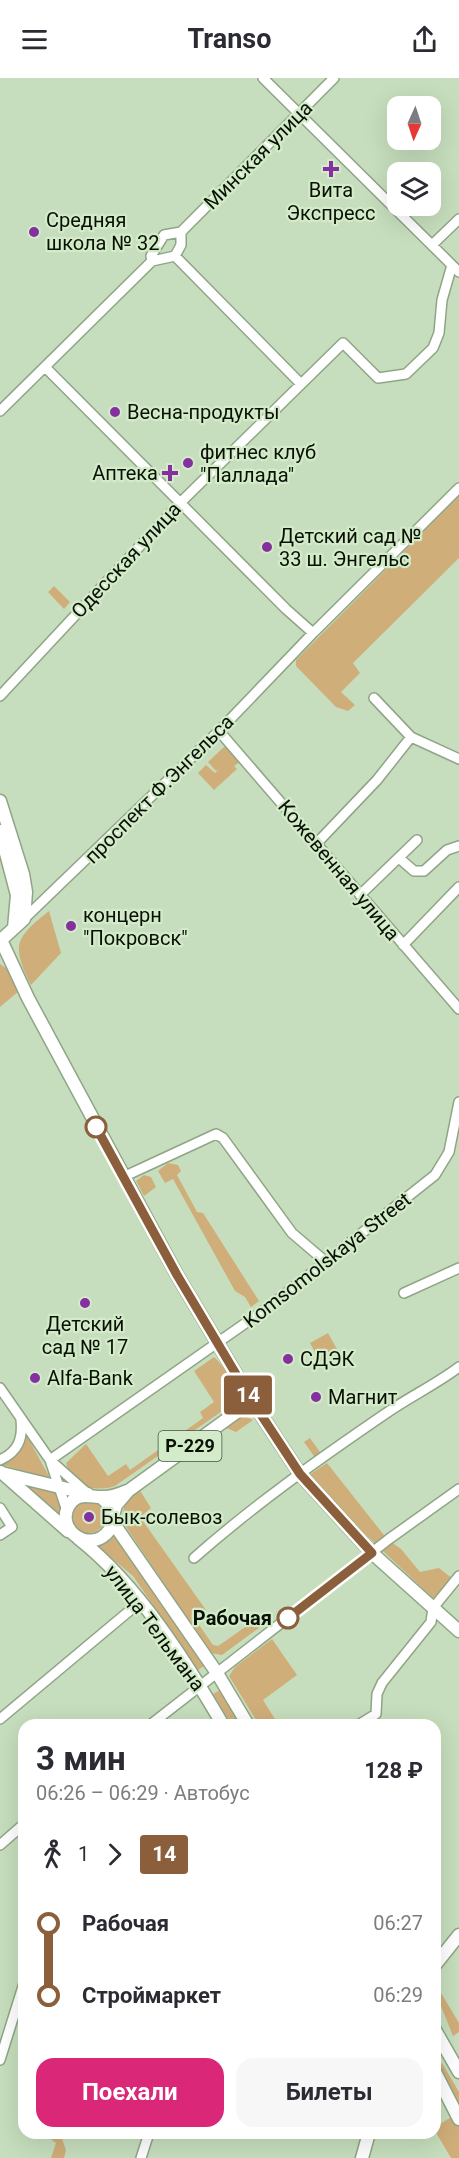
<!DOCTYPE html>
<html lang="ru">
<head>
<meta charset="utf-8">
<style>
	:root { --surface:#fff; --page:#f7f7f7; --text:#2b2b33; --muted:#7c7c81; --accent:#db2777 }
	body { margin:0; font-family:Roboto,sans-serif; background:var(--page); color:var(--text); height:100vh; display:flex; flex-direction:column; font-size:22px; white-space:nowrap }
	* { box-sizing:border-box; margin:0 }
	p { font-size:20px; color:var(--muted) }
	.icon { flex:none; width:33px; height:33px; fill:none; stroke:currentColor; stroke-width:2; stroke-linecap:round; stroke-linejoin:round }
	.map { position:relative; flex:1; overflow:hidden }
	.side { position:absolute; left:18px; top:1641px; width:423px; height:420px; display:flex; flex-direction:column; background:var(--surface); border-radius:18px; box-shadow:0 6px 24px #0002 }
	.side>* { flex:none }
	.badge { padding:0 12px; border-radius:4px; font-size:21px; line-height:39px }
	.needle { width:39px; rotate:183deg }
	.tools { position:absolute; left:387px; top:18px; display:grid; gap:12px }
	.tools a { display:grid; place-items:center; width:54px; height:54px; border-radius:12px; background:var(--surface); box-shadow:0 6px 24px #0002; font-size:30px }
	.map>.badge { position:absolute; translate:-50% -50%; box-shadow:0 0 0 3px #fff }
	.legs { display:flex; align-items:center; gap:9px; height:66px; padding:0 18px; font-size:20px }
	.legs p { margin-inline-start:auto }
	.overview { display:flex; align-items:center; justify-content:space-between; height:102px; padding:0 18px }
	h1 { font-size:33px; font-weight:700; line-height:45px }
	.primary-button { display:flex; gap:12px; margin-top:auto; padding:12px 18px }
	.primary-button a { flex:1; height:69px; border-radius:18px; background:var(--accent); color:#fff; font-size:24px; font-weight:700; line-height:69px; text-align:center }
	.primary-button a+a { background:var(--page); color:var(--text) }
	ul { padding:0 18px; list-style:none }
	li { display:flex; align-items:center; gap:21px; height:72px; font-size:22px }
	li i { display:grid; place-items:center; width:9px; height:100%; margin:0 8px; background:currentColor }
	li i::after { content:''; width:15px; height:15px; margin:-8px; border:4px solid; border-radius:50%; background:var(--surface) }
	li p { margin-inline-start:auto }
	li:first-child i { background:linear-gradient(#0000 50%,currentColor 0) }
	li:last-child i { background:linear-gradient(currentColor 50%,#0000 0) }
	header { display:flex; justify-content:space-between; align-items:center; height:78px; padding:0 18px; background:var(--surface); font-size:27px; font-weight:700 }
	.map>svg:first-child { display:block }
	.green { fill:#d0ae7a }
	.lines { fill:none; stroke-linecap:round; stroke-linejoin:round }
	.minor-casing { stroke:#8fa586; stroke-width:12 }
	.major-casing { stroke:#8fa586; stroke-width:15 }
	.minor { stroke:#fff; stroke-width:9 }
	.major { stroke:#fff; stroke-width:12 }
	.line-1-casing { stroke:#fff; stroke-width:14 }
	.line-1 { stroke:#8b5e3c; stroke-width:9 }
	.poi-dot { fill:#84309f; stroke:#d3ebc9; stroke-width:2 }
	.stop-1-dot { fill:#fff; stroke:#8b5e3c; stroke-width:3 }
	.labels { text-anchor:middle; stroke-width:4.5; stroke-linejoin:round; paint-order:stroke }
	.shield { fill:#d3ebc9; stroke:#465240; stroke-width:1.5 }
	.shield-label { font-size:18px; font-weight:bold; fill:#091106 }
	.street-label { font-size:20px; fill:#091106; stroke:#d3ebc9 }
	.poi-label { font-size:20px; fill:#091106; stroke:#d3ebc9; text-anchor:start }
	.stop-label { font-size:20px; font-weight:bold; fill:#091106; stroke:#d3ebc9; text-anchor:end }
</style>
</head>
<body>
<header><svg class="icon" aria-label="menu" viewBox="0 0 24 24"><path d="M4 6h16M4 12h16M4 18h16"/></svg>Transo<svg class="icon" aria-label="share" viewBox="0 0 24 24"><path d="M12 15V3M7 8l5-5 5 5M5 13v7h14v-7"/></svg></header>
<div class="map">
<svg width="459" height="2080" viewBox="0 0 459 2080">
	<rect width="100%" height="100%" fill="#c6debd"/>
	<!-- green -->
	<path class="green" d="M 459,418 L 459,480 L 353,585 L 360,595 L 341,614 L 355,627 L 348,633 L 336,629 L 296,588 L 296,582 Z
		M 54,508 L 70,524 L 64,531 L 48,514 Z
		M 226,667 L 240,684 L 234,688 L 237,691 L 214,712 L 198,695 L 206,687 L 215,695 L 219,691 L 216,693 L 208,684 Z
		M 49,833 L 61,875 L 31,907 C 11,867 15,860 49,833 Z
		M 0,886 L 9,892 L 19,913 L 0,929 Z
		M 168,1085 L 178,1087 L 181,1093 L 177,1097 L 197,1134 L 203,1135 L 259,1223 L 251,1229 L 245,1219 L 235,1213 L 173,1101 L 165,1105 L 158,1093 Z
		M 144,1097 L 151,1099 L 156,1109 L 144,1118 L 136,1103 Z
		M 328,1255 L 338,1273 L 320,1283 L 310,1265 Z
		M 214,1279 C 229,1293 240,1313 225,1331 L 115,1408 C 93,1415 72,1408 66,1385 L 86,1366 L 108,1398 L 126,1386 L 130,1392 L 203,1340 L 200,1334 L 214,1324 L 194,1293 Z
		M 243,1337 L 253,1342 L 236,1354 L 222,1348 Z
		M 27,1358 L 51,1402 L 0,1386 L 18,1374 Z
		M 310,1360 L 322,1377 L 316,1381 L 304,1364 Z
		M 327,1385 L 387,1461 L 401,1471 L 420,1494 L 439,1490 L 453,1501 L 433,1520 L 337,1430 L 309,1397 Z
		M 19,1403 L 55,1412 L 63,1439 L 62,1439 Z
		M 139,1411 L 151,1430 L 140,1439 L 206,1532 L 198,1539 L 197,1544 L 213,1567 L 218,1568 L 224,1564 L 262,1537 L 267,1544 L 222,1577 L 210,1575 L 207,1570 L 124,1446 C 121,1429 126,1420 139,1411 Z
		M73 1439a16 16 0 1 1 32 0a16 16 0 1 1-32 0Z
		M 113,1453 L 204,1588 L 198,1592 L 133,1498 L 95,1466 Z
		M 272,1561 L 297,1597 L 263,1622 L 278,1646 L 259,1647 L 229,1598 L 235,1589 Z
		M 220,1612 L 241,1647 L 232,1647 L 213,1616 Z
		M 435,1913 L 441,1915 L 459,1945 L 459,1954 L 453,1958 Z
		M 442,1985 L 459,2014 L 459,2030 L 435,1989 Z
		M 453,2038 L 459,2049 L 459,2080 L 451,2080 L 435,2053 L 435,2049 Z
		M 43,2055 L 60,2055 L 66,2072 L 64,2080 L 51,2080 L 56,2065 Z"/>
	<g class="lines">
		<defs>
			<path id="minor" d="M 263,0 L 459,194
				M 432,167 L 459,141
				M 175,178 L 301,306
				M 152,183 L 175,178 L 181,167 L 181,154
				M 45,289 L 286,531 L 313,555
				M 0,333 L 152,183 L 151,178 L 164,157 L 181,154 L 334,0
				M 0,618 L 180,425 L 343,265 L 378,300 L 406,296 L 433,270 L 439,255 L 442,222 L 452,187
				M 374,620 L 411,659 L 459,681
				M 219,653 L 459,931
				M 316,766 L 377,702 L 411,659
				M 399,780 L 414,793 L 424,793 L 447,772 L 459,768
				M 360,817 L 417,762
				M 24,841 L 219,653 L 313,555 L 459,410
				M 403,867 L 459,809
				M 123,1099 L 216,1056 L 223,1060 L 292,1155 L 326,1184
				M 404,1215 L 459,1190
				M 0,1310 L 50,1382 L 86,1414
				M 0,1382 C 18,1374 23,1361 21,1342
				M 50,1382 L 270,1228 L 435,1097 L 449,1074 L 459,1024
				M 51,1385 L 67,1433
				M 0,1430 L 12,1449 L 0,1457
				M 194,1480 C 254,1427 319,1381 385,1336 C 409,1319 435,1307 459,1289
				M 0,1641 L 140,1524
				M 150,1647 L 389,1461 L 459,1411
				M 358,1647 L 376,1636 L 377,1616 L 382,1605 L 431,1544 L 433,1530 L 459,1498
				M 0,1767 L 24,1746
				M 0,1982 L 24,1905
				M 141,2080 L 149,2055"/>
			<path id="major" d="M 0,723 L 23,796 L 26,814 L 24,841 L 1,862 L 28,920 L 177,1197 L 252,1323 L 300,1396 L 372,1475 L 459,1553
				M 0,753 L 17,817 L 14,850
				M 1,1394 L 68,1453
				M 6,1396 L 88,1416
				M 102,1420 C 113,1429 117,1445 106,1456 C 87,1474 57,1452 68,1429 C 77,1412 91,1420 104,1419 C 112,1419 120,1416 127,1413
				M 113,1438 L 116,1427 L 128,1413 L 252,1323
				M 112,1443 L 217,1595 L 248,1647
				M 78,1460 C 138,1507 185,1582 223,1647
				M 435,1887 L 459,1857
				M 435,1952 L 459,1994
				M 435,1994 L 459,2041
				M 362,2080 L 369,2055"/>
		</defs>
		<!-- minor casing -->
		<use href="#minor" class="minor-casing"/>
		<!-- major casing -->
		<use href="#major" class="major-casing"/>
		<!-- minor -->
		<use href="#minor" class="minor"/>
		<!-- major -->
		<use href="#major" class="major"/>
	</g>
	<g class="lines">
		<defs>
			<path id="line-1" d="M 96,1049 L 177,1197 L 252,1323 L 300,1396 L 372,1475 L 288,1540"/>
		</defs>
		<!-- line-1 casing -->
		<use href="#line-1" class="line-1-casing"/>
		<!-- line-1 -->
		<use href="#line-1" class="line-1"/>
	</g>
	<!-- markers -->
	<g class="poi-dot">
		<path d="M328 82h6v6h6v6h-6v6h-6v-6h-6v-6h6z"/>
		<circle cx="34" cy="154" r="6"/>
		<circle cx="115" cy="334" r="6"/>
		<circle cx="188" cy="385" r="6"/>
		<path d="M167 386h6v6h6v6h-6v6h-6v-6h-6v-6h6z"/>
		<circle cx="267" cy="469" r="6"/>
		<circle cx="71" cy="848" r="6"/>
		<circle cx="85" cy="1225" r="6"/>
		<circle cx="288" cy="1281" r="6"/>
		<circle cx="35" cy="1300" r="6"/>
		<circle cx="316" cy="1319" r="6"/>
		<circle cx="89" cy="1439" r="6"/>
	</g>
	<g class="stop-1-dot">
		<circle cx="96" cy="1049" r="10"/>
		<circle cx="288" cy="1540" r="10"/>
	</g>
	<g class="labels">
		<!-- shield labels -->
		<rect class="shield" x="158.5" y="1353" width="63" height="30" rx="4.5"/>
		<g class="shield-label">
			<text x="190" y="1374">Р-229</text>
		</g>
		<!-- street labels -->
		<g class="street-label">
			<text transform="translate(258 77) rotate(-45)" y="7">Минская улица</text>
			<text transform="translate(126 482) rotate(-47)" y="7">Одесская улица</text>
			<text transform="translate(159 711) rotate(-45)" y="7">проспект Ф.Энгельса</text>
			<text transform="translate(339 792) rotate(50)" y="7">Кожевенная улица</text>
			<text transform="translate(327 1182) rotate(-38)" y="7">Komsomolskaya Street</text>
			<text transform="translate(155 1550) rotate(53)" y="7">улица Тельмана</text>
		</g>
		<!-- poi labels -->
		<g class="poi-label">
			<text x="331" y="119" text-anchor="middle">Вита<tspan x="331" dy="23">Экспресс</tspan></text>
			<text x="46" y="149">Средняя<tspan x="46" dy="23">школа № 32</tspan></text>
			<text x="127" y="341">Весна-продукты</text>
			<text x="200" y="381">фитнес клуб<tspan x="200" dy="23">"Паллада"</tspan></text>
			<text x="158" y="402" text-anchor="end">Аптека</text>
			<text x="279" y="465">Детский сад №<tspan x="279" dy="23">33 ш. Энгельс</tspan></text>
			<text x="83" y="844">концерн<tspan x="83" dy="23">"Покровск"</tspan></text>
			<text x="85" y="1253" text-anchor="middle">Детский<tspan x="85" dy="23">сад № 17</tspan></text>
			<text x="300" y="1288">СДЭК</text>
			<text x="47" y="1307">Alfa-Bank</text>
			<text x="328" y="1326">Магнит</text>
			<text x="101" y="1446">Бык-солевоз</text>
		</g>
		<!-- stop labels -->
		<g class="stop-label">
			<text x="272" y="1547">Рабочая</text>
		</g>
	</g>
</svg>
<div class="tools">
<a><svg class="needle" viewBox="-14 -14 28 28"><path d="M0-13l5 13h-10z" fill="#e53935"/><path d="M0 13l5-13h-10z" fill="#7c7c81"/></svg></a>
<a><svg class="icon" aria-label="layers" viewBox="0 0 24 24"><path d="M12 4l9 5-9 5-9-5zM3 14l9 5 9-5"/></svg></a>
</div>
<b class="badge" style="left:248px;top:1317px;background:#8b5e3c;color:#fff">14</b>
<section class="side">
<div class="overview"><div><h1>3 мин</h1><p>06:26 – 06:29 · Автобус</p></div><b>128 ₽</b></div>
<div class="legs"><svg class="icon" aria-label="walk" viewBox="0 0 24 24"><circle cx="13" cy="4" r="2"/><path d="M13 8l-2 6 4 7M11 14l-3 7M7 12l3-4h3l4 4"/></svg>1<svg class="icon" aria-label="forward" viewBox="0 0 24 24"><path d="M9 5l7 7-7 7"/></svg><b class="badge" style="background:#8b5e3c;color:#fff">14</b></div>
<ul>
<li><i style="color:#8b5e3c"></i><b>Рабочая</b><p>06:27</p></li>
<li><i style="color:#8b5e3c"></i><b>Строймаркет</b><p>06:29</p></li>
</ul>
<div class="primary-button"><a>Поехали</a><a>Билеты</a></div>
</section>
</div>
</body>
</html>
